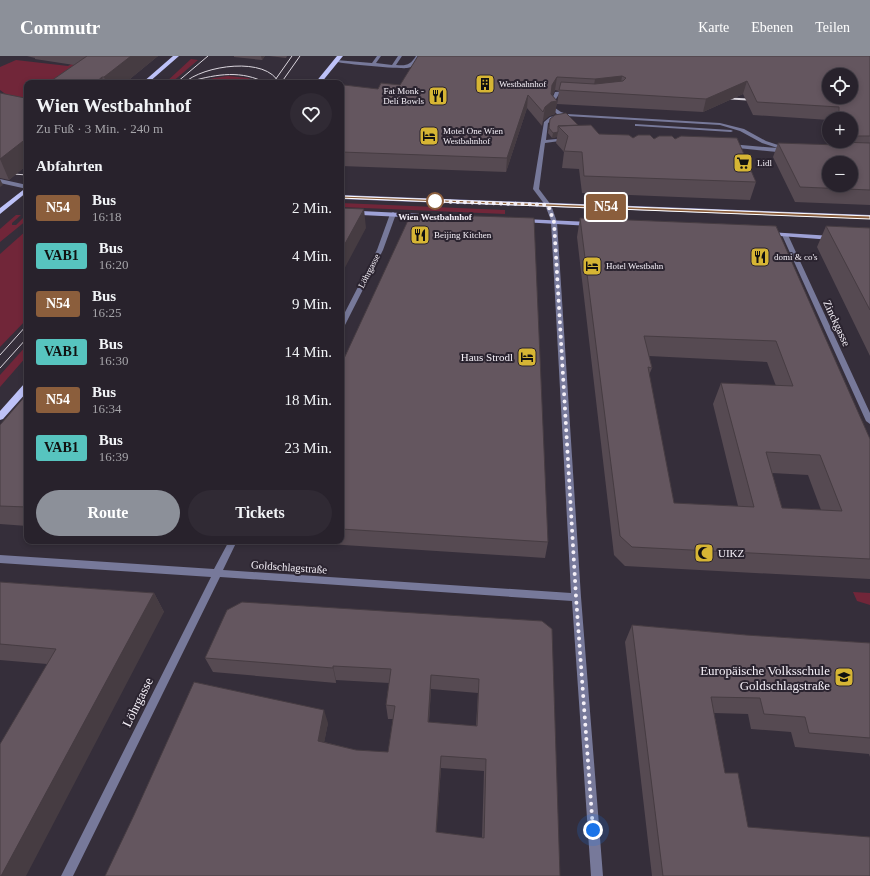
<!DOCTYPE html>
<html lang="de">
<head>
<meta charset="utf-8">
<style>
	:root { --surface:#28222c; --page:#302a34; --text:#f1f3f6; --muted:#a5a4a9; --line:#443f48; --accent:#8c9099 }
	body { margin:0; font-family:Georgia,serif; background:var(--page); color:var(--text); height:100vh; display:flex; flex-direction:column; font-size:15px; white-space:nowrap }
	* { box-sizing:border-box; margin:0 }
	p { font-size:13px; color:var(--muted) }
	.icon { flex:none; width:22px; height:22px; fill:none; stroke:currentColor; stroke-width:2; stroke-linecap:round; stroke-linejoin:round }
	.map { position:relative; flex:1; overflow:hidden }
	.panel { position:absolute; left:24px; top:24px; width:320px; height:464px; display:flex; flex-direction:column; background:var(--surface); border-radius:8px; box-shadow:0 2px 6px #0003,0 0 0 1px var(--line) }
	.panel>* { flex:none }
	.badge { padding:0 8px; border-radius:3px; font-size:14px; line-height:26px }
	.tools { position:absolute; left:822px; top:12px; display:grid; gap:8px }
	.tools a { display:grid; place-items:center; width:36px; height:36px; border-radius:50%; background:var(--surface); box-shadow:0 2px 6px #0003,0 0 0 1px var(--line); font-size:20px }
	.you { position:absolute; width:20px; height:20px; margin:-10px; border:3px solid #fff; border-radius:50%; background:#1a73e8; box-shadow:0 0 0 6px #1a73e833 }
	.map>.badge { position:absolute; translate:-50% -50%; box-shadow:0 0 0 2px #fff }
	h2 { padding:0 12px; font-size:15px; line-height:36px }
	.round { display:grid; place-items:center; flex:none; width:42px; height:42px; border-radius:21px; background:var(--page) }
	.overview { display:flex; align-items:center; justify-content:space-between; height:68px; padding:0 12px }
	h1 { font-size:19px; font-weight:700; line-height:30px }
	.action { display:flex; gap:8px; margin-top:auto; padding:8px 12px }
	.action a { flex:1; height:46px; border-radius:24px; background:var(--accent); color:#fff; font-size:16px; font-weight:700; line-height:46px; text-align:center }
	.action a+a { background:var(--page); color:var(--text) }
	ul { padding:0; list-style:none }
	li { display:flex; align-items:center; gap:12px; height:48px; padding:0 12px }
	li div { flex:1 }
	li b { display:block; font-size:15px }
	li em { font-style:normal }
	li .badge { min-width:44px; font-weight:700; text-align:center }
	header { display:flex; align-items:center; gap:24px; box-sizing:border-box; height:56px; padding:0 20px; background:var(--accent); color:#fff }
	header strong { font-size:19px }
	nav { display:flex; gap:22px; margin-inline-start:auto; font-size:14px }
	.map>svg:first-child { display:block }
	.green { fill:#712639 }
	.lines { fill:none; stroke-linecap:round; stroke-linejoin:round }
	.service { fill:#77799a; fill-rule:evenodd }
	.minor { fill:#77799a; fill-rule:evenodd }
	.secondary { fill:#9ea1d6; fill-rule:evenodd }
	.primary { fill:#bec2f8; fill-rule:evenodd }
	.tram { stroke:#dbd6de; stroke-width:1 }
	.rail { stroke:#dbd6de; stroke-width:2 }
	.wall { fill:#564a52; fill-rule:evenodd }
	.shaded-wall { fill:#463c42 }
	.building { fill:#64565f; stroke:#463c42; fill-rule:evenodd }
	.line { fill:#8b5e3c; stroke:#fff }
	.walk { stroke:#f4eff7; stroke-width:4; stroke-dasharray:0 7.2 }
	.stop-dot { fill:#fff; stroke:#8b5e3c; stroke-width:2 }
	.labels { text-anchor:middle; stroke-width:4; stroke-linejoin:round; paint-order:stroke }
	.far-poi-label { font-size:9px; fill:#f4eff7; stroke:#2b2430; text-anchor:start }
	.far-stop-label { font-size:9px; font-weight:bold; fill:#f4eff7; stroke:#2b2430 }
	.far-street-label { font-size:9px; fill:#f4eff7; stroke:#2b2430 }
	.street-label { font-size:11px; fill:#f4eff7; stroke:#2b2430 }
	.poi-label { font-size:11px; fill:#f4eff7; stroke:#2b2430; text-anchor:end }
	.near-poi-label { font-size:13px; fill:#f4eff7; stroke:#2b2430; text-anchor:end }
	.near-street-label { font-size:13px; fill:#f4eff7; stroke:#2b2430 }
</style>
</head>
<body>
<header>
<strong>Commutr</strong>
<nav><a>Karte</a><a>Ebenen</a><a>Teilen</a></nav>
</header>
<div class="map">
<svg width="870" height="820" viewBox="0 0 870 820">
	<rect width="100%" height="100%" fill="#352e3a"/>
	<!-- green -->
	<path class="green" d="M 85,0 L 102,0 L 71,27 L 27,27 L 27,54 L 0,34 L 0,11 L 16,4 L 68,10 Z
		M 191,3 L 198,4 L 171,27 L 165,27 Z
		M 228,20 L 248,22 L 260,27 L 193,27 L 214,22 Z
		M 341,147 L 505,154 L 505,158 L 341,151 Z
		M 16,159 L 21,159 L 12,167 L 12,169 L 16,169 L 25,160 L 27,160 L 27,164 L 0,186 L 0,173 Z
		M 27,174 L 27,263 L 0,291 L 0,198 Z
		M 27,289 L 27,300 L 0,331 L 0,319 Z
		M 853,536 L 870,537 L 870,549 L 857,545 Z"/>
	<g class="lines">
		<!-- service -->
		<path class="service" d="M 377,0 L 381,0 L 376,7 L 392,9 L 398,0 L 402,0 L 396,9 C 407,10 410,9 416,0 L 420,0 C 417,6 414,11 407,12 C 401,13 339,8 334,5 L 336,4 L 372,7 Z
			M 569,35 L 571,36 L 571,37 L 559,38 L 556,43 L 555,52 L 561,56 L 567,58 L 720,67 L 744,73 L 766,85 L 790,93 L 787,95 L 762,87 L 740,75 L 720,69 L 566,60 L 554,63 L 548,67 L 546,84 L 567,82 L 569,83 L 567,84 L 545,87 L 539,133 L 551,149 L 557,166 L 552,167 L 545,149 L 533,133 L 544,66 L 550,61 L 560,59 L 557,58 L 551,52 L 552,43 L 555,36 Z
			M 635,68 L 731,74 L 733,75 L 731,76 L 637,70 L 635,70 Z
			M 730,88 L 777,92 L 780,94 L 777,96 L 728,91 L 728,89 Z"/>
		<!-- minor -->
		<path class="minor" d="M 0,123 L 27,129 L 27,133 L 0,127 Z
			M 393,156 L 396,158 L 383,194 L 344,271 L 341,273 L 341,264 L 377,194 L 390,158 Z
			M 554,164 L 557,166 L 581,541 L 603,820 L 591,820 L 572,545 L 220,521 L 73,820 L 61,820 L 211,521 L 0,507 L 0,499 L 214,513 L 229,485 L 237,485 L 223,514 L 571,537 L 551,166 Z
			M 785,177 L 788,179 L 870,357 L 870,368 L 866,365 L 782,179 Z"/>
		<!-- secondary -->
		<path class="secondary" d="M 341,139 L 870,159 L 870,163 L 341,143 Z
			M 341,154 L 422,158 L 425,160 L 422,162 L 341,158 Z
			M 524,163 L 590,166 L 593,168 L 590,170 L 522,166 L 521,165 Z
			M 769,176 L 832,180 L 835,182 L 832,184 L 767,179 L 767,177 Z"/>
		<!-- primary -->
		<path class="primary" d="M 173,0 L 179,0 L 148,27 L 142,27 Z
			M 337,0 L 343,0 L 321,27 L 315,27 Z
			M 27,131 L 27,136 L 0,158 L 0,152 Z
			M 27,327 L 27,336 L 3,363 L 0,364 L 0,355 L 24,328 Z"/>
		<!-- tram -->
		<path class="tram" d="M 192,25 C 217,18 242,14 266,27
			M 176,27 L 208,0
			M 184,27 C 203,9 267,0 279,27
			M 273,27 L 292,0
			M 281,27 L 300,0
			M 0,117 L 27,119
			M 0,299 L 27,269
			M 0,312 L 27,282"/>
		<!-- rail -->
		<path class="rail" d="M 722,42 L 756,44"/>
	</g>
	<!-- wall -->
	<path class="wall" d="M 27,0 L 158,0 L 125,27 L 48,27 L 74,9 L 35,3 L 35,2 Z
		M 234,0 L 265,0 L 262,4 L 234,1 Z
		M 269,0 L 287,0 L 286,2 Z
		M 870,0 L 870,149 L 795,146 L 773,101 L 778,87 L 833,89 L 833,85 L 851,85 L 851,63 L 829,63 L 829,64 L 753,59 L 743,38 L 703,56 L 557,48 L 559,35 L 555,34 L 552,40 L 557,45 L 555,58 L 549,60 L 543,65 L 542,70 L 527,52 L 506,116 L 341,110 L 341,33 L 378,33 L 400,29 Z
		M 0,37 L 25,42 L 27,41 L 27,109 L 9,124 L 0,122 Z
		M 550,63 L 578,69 L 599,78 L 633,82 L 675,83 L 756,126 L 750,144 L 582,137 L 579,113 L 562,112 L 564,96 L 556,87 L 557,81 L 552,82 L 548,77 Z
		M 580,162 L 776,170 L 870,383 L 870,523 L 625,510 L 614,499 L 577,181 ZM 649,300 L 767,306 L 776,330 L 721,327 L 713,348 L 738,450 L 674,447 L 649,319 L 652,312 ZM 772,417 L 808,419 L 821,454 L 782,452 Z
		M 826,170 L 870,172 L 870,300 L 817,191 Z
		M 341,309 L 548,486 L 545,502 L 282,485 L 341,485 Z
		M 27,338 L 27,470 L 0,468 L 0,369 Z
		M 0,526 L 154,537 L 164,556 L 47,608 L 0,604 Z
		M 542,565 L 560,820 L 105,820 L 328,667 L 324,686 L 356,694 L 388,696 L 393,663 L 388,663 L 386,649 L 389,627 L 336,624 L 336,627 L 213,616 L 205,602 ZM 431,633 L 478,637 L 476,670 L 429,666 ZM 441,712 L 484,715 L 482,782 L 436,776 Z
		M 632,569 L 746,579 L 870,587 L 870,701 L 869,698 L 795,691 L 791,676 L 751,673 L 748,658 L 714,657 L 725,717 L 748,771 L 870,820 L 652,820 L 625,586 Z"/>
	<!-- shaded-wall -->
	<path class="shaded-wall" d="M 131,0 L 158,0 L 125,27 L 106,27 L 104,21 Z
		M 261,0 L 265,0 L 262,4 Z
		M 622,20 L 620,34 L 593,36 L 595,23 Z
		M 102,21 L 104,27 L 95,27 Z
		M 557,21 L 555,34 L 551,42 L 552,29 Z
		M 747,25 L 743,38 L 703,56 L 706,43 Z
		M 528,39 L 527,52 L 506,116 L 507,102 Z
		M 557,45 L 555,58 L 549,60 L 543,65 L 542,70 L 545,51 L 551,46 Z
		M 558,76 L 557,81 L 552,82 L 553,77 Z
		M 27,82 L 27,109 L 9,124 L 0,103 Z
		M 0,123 L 3,129 L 0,131 Z
		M 364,153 L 366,172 L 341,219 L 341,195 Z
		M 154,537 L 164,556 L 26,820 L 1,820 Z
		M 333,610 L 336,624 L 336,627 L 333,612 Z
		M 431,619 L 431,633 L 428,679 L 428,666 Z
		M 324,654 L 328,667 L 322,698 L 318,685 Z
		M 441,700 L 441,712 L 436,786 L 436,776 Z"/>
	<!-- building -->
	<path class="building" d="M 87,0 L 131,0 L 104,21 L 102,21 L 95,27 L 48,27 Z
		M 418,0 L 870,0 L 870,80 L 851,80 L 851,63 L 839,63 L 839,51 L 757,46 L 747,25 L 706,43 L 559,34 L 561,26 L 595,28 L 623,25 L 626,22 L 622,20 L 595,23 L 557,21 L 552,29 L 551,38 L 557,45 L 551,46 L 545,51 L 543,56 L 528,39 L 507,102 L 341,96 L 341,33 L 344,29 L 378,33 L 381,27 L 400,29 ZM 829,19 L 851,19 L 851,41 L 829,41 Z
		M 0,37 L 25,42 L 27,41 L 27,82 L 0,103 Z
		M 566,57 L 578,69 L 558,70 L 558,76 L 553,77 L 549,72 L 550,63 L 555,59 Z
		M 591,69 L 599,78 L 629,79 L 633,82 L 638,79 L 650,79 L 654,83 L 659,80 L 672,80 L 675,83 L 681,80 L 737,82 L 756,126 L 584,120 L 582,96 L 564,95 L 568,80 L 558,70 Z
		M 838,86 L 870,87 L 870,134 L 800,131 L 778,87 L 838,89 ZM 829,107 L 851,107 L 851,129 L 829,129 Z
		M 341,152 L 364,153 L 341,195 Z
		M 418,158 L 534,162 L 548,486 L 341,473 L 341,309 L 410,160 Z
		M 580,162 L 776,170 L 870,383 L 870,503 L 632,491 L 620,480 ZM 644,280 L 776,285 L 793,330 L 721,327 L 754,451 L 674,447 L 648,311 L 652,312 ZM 766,396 L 820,399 L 842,455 L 782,452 Z
		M 826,170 L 870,172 L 870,254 Z
		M 27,338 L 27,451 L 0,450 L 0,369 Z
		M 0,526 L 154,537 L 1,820 L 0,820 L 0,688 L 56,593 L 0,588 Z
		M 242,546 L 542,565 L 552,573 L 560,820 L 105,820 L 134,759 L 194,626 L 324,654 L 318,685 L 356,694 L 388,696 L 395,650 L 386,649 L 391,613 L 333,610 L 333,612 L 205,602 L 227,554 ZM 431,619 L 479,623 L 477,670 L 428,666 ZM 441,700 L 486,703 L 484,782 L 436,776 Z
		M 632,569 L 746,579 L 870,587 L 870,682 L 809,677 L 805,661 L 764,658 L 760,642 L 711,641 L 725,717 L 738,717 L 748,771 L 870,781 L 870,820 L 663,820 Z"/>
	<!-- line -->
	<path class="line" d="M 341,140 L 870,160 L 870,163 L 339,142 L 338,141 Z"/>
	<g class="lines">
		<!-- walk -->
		<path class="walk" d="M 435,145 L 432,145 L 548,149 L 554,166 L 576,541 L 593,774"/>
	</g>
	<!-- icons -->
	<defs>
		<symbol id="building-square" viewBox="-11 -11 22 22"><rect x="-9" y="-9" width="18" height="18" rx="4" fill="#d6b534" stroke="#2b2430"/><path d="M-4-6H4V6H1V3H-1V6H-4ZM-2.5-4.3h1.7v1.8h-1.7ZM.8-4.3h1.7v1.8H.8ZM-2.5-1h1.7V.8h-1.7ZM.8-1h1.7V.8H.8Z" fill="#111"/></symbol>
		<symbol id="restaurant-square" viewBox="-11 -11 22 22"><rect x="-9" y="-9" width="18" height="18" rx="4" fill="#d6b534" stroke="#2b2430"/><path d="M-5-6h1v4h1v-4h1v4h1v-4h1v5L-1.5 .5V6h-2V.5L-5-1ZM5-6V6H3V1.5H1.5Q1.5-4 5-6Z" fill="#111"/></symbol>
		<symbol id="hotel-square" viewBox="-11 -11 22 22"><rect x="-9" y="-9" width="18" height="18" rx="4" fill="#d6b534" stroke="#2b2430"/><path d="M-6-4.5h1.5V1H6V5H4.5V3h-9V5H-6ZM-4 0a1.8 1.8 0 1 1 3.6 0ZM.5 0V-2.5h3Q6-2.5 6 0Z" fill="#111"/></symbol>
		<symbol id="supermarket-square" viewBox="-11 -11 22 22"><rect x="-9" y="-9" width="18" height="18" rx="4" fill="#d6b534" stroke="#2b2430"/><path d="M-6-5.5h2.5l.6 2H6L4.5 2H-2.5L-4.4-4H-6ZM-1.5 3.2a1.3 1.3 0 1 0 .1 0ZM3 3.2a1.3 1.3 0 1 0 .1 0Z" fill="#111"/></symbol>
		<symbol id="mosque-square" viewBox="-11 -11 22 22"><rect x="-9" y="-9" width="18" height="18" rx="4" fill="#d6b534" stroke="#2b2430"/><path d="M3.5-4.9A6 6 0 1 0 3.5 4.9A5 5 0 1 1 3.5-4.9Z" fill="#111"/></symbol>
		<symbol id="school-square" viewBox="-11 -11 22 22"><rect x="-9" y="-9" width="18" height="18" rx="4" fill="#d6b534" stroke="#2b2430"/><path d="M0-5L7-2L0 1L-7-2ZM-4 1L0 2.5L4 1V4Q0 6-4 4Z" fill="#111"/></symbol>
	</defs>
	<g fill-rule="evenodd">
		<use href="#building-square" x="474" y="17" width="22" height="22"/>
		<use href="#restaurant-square" x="427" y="29" width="22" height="22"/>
		<use href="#hotel-square" x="418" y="69" width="22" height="22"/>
		<use href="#supermarket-square" x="732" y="96" width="22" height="22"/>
		<use href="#restaurant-square" x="409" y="168" width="22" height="22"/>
		<use href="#restaurant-square" x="749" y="190" width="22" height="22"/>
		<use href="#hotel-square" x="581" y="199" width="22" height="22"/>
		<use href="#hotel-square" x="516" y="290" width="22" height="22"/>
		<use href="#mosque-square" x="693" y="486" width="22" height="22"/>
		<use href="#school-square" x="833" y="610" width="22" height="22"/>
	</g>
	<!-- markers -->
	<circle class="stop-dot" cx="435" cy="145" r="8"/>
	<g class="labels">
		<!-- far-poi labels -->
		<g class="far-poi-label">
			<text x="499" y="31">Westbahnhof</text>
			<text x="424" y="38" text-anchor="end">Fat Monk -<tspan x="424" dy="10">Deli Bowls</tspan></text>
			<text x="443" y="78">Motel One Wien<tspan x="443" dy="10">Westbahnhof</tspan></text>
			<text x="757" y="110">Lidl</text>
			<text x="434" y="182">Beijing Kitchen</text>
			<text x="774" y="204">domi &amp; co's</text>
			<text x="606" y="213">Hotel Westbahn</text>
		</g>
		<!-- far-stop labels -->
		<g class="far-stop-label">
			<text x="435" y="164">Wien Westbahnhof</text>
		</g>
		<!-- far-street labels -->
		<g class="far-street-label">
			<text transform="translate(369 215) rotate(-63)" y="3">Löhrgasse</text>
		</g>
		<!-- street labels -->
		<g class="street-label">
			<text transform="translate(837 267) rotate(65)" y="4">Zinckgasse</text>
			<text transform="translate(289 511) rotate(4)" y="4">Goldschlagstraße</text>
		</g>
		<!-- poi labels -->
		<g class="poi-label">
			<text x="513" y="305">Haus Strodl</text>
			<text x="718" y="501" text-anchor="start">UIKZ</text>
		</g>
		<!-- near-poi labels -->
		<g class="near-poi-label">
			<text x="830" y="619">Europäische Volksschule<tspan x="830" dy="15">Goldschlagstraße</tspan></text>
		</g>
		<!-- near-street labels -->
		<g class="near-street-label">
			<text transform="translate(137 646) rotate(-64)" y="5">Löhrgasse</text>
		</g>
	</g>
</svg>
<div class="tools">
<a><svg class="icon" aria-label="locate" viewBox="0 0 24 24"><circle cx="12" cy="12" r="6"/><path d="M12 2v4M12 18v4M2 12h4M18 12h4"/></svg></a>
<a>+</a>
<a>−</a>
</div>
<div class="you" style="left:593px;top:774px"></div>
<b class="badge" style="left:606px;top:151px;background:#8b5e3c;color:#fff">N54</b>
<section class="panel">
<div class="overview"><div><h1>Wien Westbahnhof</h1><p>Zu Fuß · 3 Min. · 240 m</p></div><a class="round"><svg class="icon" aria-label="heart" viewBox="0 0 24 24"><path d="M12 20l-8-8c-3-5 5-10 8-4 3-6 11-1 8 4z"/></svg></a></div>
<h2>Abfahrten</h2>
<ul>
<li><span class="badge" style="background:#8b5e3c;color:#fff">N54</span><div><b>Bus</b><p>16:18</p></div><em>2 Min.</em></li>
<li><span class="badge" style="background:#57c4bf;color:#111">VAB1</span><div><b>Bus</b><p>16:20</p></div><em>4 Min.</em></li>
<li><span class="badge" style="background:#8b5e3c;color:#fff">N54</span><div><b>Bus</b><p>16:25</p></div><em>9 Min.</em></li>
<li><span class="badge" style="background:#57c4bf;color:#111">VAB1</span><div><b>Bus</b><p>16:30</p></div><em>14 Min.</em></li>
<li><span class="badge" style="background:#8b5e3c;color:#fff">N54</span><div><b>Bus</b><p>16:34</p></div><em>18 Min.</em></li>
<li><span class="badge" style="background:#57c4bf;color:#111">VAB1</span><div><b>Bus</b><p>16:39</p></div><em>23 Min.</em></li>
</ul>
<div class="action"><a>Route</a><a>Tickets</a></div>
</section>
</div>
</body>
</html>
